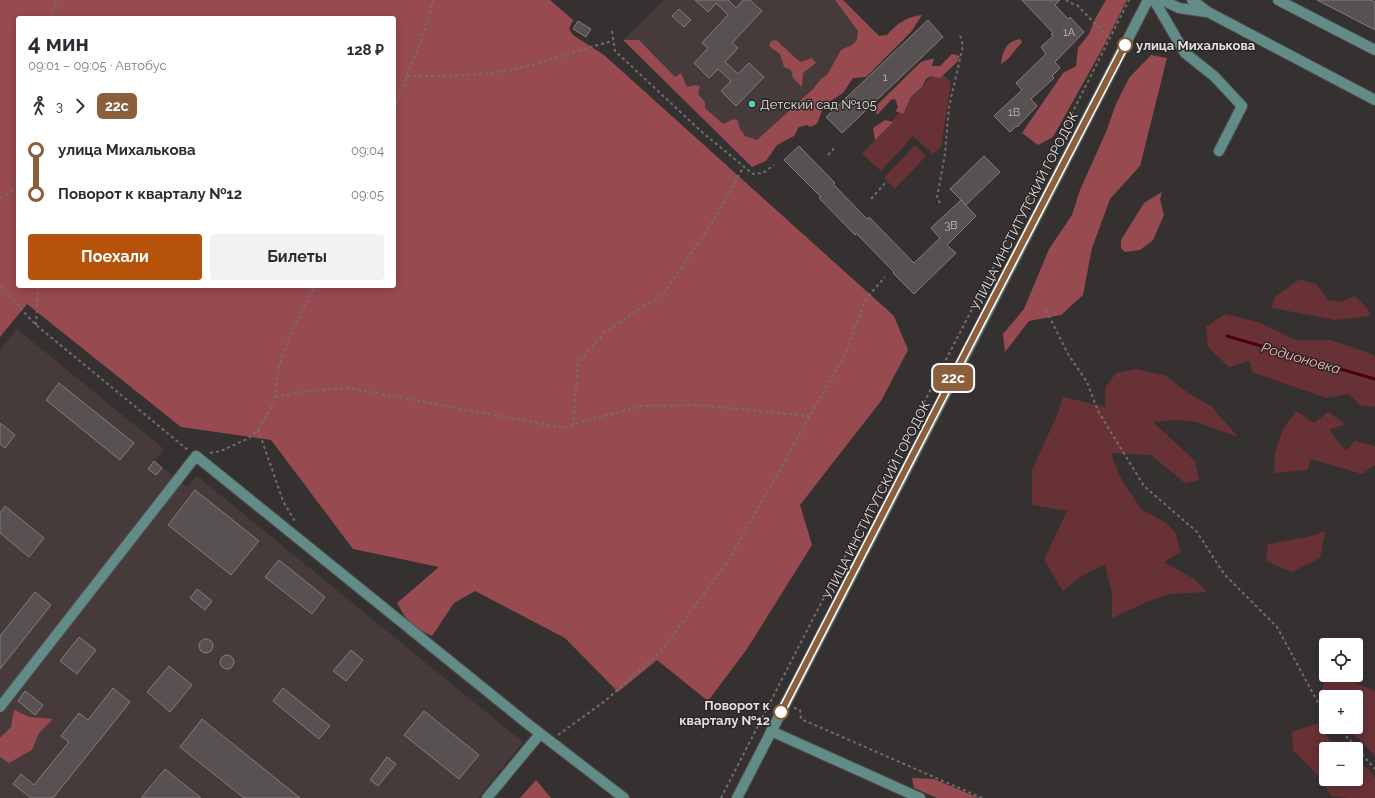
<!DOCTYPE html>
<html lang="ru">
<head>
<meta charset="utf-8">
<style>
	:root { --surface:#fff; --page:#f2f2f3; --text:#2b2b33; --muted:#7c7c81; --accent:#b45309 }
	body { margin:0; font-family:Raleway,sans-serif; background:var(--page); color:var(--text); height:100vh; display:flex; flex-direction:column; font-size:15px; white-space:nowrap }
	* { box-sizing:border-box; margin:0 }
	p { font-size:13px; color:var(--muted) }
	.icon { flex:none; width:22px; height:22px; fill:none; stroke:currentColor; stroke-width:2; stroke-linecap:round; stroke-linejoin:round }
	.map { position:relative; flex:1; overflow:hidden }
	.details { position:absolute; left:16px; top:16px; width:380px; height:272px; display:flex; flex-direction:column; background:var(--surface); border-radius:4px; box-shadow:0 2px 10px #0003 }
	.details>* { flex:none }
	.badge { padding:0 8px; border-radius:6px; font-size:14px; line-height:26px }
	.buttons { position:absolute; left:1319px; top:638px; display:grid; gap:8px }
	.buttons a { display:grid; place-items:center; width:44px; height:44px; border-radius:4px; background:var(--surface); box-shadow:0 2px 10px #0003; font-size:20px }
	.map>.badge { position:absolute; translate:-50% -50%; box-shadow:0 0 0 2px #fff }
	.legs { display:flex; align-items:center; gap:6px; height:44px; padding:0 12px; font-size:13px }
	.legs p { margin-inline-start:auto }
	.summary { display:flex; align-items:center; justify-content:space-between; height:68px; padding:0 12px }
	h1 { font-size:22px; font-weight:700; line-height:30px }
	.cta { display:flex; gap:8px; margin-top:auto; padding:8px 12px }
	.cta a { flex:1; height:46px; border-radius:4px; background:var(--accent); color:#fff; font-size:16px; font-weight:700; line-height:46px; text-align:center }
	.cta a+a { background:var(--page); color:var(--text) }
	ul { padding:0 12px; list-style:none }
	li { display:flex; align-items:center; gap:14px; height:44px; font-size:15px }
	li i { display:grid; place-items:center; width:6px; height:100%; margin:0 5px; background:currentColor }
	li i::after { content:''; width:10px; height:10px; margin:-5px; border:3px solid; border-radius:50%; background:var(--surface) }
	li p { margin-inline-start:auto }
	li:first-child i { background:linear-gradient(#0000 50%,currentColor 0) }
	li:last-child i { background:linear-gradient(currentColor 50%,#0000 0) }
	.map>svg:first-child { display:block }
	.built { fill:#463a3a }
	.green { fill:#683136 }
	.forest { fill:#984a51; fill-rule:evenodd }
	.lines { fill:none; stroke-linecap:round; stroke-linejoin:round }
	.stream { stroke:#4a0011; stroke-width:3 }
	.building { fill:#575152; stroke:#847d7e }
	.minor-casing { stroke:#524d4d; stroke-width:12 }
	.path { stroke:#726e6e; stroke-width:2; stroke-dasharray:3 3; stroke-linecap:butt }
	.minor { stroke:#628c87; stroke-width:10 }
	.line-1-casing { stroke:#fff; stroke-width:9 }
	.line-1 { stroke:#8b5e3c; stroke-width:6 }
	.stop-1-dot { fill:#fff; stroke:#8b5e3c; stroke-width:2 }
	.poi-dot { fill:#56cec4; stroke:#2c2727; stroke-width:1.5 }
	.labels { text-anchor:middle; stroke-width:3; stroke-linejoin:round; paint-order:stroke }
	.number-label { font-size:11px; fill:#bfbbbc }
	.stop-label { font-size:13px; font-weight:bold; fill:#e2dedf; stroke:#2c2727; text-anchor:start }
	.poi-label { font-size:13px; fill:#e2dedf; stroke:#2c2727; text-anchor:start }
	.street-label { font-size:13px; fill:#e2dedf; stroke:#2c2727 }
	.water-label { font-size:14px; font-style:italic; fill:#fab5b8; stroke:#2c2727 }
</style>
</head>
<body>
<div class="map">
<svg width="1375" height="798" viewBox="0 0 1375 798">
	<rect width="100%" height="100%" fill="#363131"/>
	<!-- built -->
	<path class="built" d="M 664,0 L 843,0 L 882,40 L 752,167 L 623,40 Z
		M 17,329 L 164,449 L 155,461 L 178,480 L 187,487 L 197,476 L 523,742 L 478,798 L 0,798 L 0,350 Z"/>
	<!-- green -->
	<path class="green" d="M 937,70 L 951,82 L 941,147 L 933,154 L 913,136 L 881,171 L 862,154 Z
		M 915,145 L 926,156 L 895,189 L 884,178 Z
		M 1300,279 L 1317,285 L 1328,300 L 1340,302 L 1355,296 L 1368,309 L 1370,316 L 1336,320 L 1272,308 L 1275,297 Z
		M 1225,314 L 1258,322 L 1296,340 L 1330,340 L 1372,354 L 1375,358 L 1375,407 L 1360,405 L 1349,394 L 1326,398 L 1252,372 L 1250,361 L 1229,367 L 1208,347 L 1206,327 Z
		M 1136,369 L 1166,376 L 1188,393 L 1211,406 L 1238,437 L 1196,422 L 1177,420 L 1153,422 L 1195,461 L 1199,480 L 1185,483 L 1151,455 L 1111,453 L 1120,477 L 1141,509 L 1166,523 L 1176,534 L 1180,552 L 1164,562 L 1194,579 L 1207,592 L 1170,594 L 1149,601 L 1112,618 L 1112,593 L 1105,564 L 1080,577 L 1063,591 L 1044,560 L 1067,511 L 1032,505 L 1032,470 L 1058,413 L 1063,397 L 1106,407 L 1105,388 L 1116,373 Z
		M 1296,411 L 1314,423 L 1328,412 L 1345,424 L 1329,430 L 1346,451 L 1355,441 L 1375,446 L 1375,465 L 1362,474 L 1311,459 L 1307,470 L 1274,473 L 1275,453 L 1283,429 Z
		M 1325,531 L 1320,558 L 1292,572 L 1266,561 L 1268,544 L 1312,536 Z
		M 1326,673 L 1326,675 L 1335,675 L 1375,691 L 1375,757 L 1363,742 L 1343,727 L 1356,727 L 1356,697 L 1326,697 L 1326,703 L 1321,696 Z
		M 1318,723 L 1330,740 L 1341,749 L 1326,749 L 1326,779 L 1356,779 L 1356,760 L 1369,770 L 1375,778 L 1375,798 L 1350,798 L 1331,796 L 1320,778 L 1293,750 L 1292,732 Z"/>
	<!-- forest -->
	<path class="forest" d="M 0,0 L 550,0 L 573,20 L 569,29 L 573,35 L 604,55 L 894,316 L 908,350 L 881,401 L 800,505 L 812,545 L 747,649 L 708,701 L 657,660 L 618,692 L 565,638 L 475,591 L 454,603 L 432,636 L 410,625 L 397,603 L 439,567 L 353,549 L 271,440 L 181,427 L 27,304 L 0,337 ZM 18,18 L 394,18 L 394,286 L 18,286 Z
		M 835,0 L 843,0 L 879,36 L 887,35 C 896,24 908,16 922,15 L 911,32 L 866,77 L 853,78 L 843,93 L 824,105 L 817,124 L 810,127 L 807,125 L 799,127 L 794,136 L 777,145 L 766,161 L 752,167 L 623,40 L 639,40 L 675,77 L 681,73 L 687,87 L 694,85 L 700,86 L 698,94 L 705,102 L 705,108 L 723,124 L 734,119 L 738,121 L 739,127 L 745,136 L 757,140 L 813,89 L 821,79 L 827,75 L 841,50 L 852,45 L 857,40 L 858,31 Z
		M 1106,0 L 1127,0 L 1105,44 L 1053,137 L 1038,145 L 1022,133 L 1063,73 L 1076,66 L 1078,48 L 1089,34 L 1095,19 Z
		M 1020,39 L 1022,42 L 1008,59 L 1001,64 C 1003,51 1005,42 1020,39 Z
		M 776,40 L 800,62 L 812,58 L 816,63 L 803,73 L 802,87 L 793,78 L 791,70 L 784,67 L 780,54 L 769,46 L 771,41 Z
		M 952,54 L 960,56 L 957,62 L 940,78 L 931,76 L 926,79 L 922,87 L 911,97 L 903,114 L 895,111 L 898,108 L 896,100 L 892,99 L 877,115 L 875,107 L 921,62 L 934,58 L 932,66 L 940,66 Z
		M 1151,55 L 1167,58 L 1140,166 L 1110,199 L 1092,248 L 1083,295 L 1061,315 L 1029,321 L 1005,352 L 1003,334 L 1024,309 L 1049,249 L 1072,215 L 1080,190 L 1106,132 L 1116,104 L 1129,78 Z
		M 885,120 L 893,122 L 875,140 L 873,128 Z
		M 1162,192 L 1160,199 L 1164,215 L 1153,240 L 1140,250 L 1125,252 L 1121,248 L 1121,240 L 1144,203 Z
		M 14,710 L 30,717 L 53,719 L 39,733 L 32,750 L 9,763 L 0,757 L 0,738 L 11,727 Z
		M 912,778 L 934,779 L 979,798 L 937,798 L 914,788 Z
		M 536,780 L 551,798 L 520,798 Z"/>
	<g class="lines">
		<!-- stream -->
		<path class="stream" d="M 1227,336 L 1375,379"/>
	</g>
	<!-- building -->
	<path class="building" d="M 695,0 L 728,0 L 736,8 L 743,0 L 750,0 L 762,11 L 732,43 L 738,48 L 725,62 L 738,74 L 749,63 L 764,77 L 736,106 L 721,91 L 731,81 L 718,69 L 709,78 L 694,63 L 708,48 L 702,43 L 728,15 L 716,3 L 708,12 Z
		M 1022,0 L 1060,0 L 1055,5 L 1068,19 L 1070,17 L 1084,32 L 1055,62 L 1060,68 L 1052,76 L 1054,78 L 1031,99 L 1037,106 L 1017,127 L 1016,126 L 1010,132 L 994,116 L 1022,90 L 1016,83 L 1046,54 L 1041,47 L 1053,36 L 1051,34 L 1053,33 Z
		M 1317,0 L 1371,0 L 1375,2 L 1375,30 Z
		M 679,9 L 691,20 L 684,27 L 672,16 Z
		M 928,20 L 943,37 L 842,133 L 826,117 Z
		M 578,21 L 591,29 L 586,37 L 573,29 Z
		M 799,146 L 835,183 L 833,184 L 867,219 L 869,217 L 914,263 L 940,238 L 931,228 L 961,200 L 976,216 L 947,245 L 956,253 L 914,294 L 893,273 L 894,272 L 856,233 L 855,235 L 819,198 L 821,197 L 784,160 Z
		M 984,156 L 1000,172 L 966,205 L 950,189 Z
		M 59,383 L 134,443 L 120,460 L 46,400 Z
		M 0,423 L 15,435 L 5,448 L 0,444 Z
		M 154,461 L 162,468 L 156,475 L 148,469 Z
		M 195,490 L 259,541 L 231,575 L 168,525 Z
		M 5,506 L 44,538 L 29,557 L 0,533 L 0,513 Z
		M 279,560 L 325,597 L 312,614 L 265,577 Z
		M 197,589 L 212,601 L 205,610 L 190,598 Z
		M 35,592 L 51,605 L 0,669 L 0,636 Z
		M 79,637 L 96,650 L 77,674 L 60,661 Z
		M199 646a7 7 0 1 1 14 0a7 7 0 1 1-14 0Z
		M 351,650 L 363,660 L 346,681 L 333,671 Z
		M220 662a7 7 0 1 1 14 0a7 7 0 1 1-14 0Z
		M 169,666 L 192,685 L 170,712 L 147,692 Z
		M 113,688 L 130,702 L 53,798 L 31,798 L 13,784 L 21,774 L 34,785 L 69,742 L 61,736 L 79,713 L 88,720 Z
		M 283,688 L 330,726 L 319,739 L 273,701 Z
		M 25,691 L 43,705 L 35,715 L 18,701 Z
		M 424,711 L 479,755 L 459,779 L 404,735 Z
		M 202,719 L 300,798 L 244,798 L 180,747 Z
		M 387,757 L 396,764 L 378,786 L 370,780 Z
		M 165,769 L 201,798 L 141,798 Z"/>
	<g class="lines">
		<defs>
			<path id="minor" d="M 1154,0 L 1185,53 L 1214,76 L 1242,106 L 1219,151
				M 1162,0 L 1179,8 L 1206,12
				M 1192,0 L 1208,12 L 1375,100
				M 1278,0 L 1375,50
				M 0,707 L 196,456 L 524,721 L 624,798
				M 771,731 L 920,798
				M 487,798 L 540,734
				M 737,798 L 1148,0"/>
		</defs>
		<!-- minor casing -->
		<use href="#minor" class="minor-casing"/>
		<!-- path -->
		<path class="path" d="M 1066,0 L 1070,3 L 1077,5 L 1109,38
			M 51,18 L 57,0
			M 612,31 L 615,51 L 703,133 L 753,174 L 763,173 L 774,165
			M 407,76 C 442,76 476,76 511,70 C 546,63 579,49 613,41
			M 394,109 L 424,33 L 433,0
			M 828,155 L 836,146
			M 0,198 L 18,187
			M 871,199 L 887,181
			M 940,203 L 937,198 L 945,154 L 949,107 L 963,46 L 960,35
			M 0,286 L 36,325 L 188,450
			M 1046,310 L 1068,354 L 1087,382 L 1098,411 L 1144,486 L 1197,532 L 1224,574 L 1277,627 L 1321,708 L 1326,713
			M 36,325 L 38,286
			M 275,397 L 306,391 L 349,388 L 564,428 L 592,419 L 642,406 L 698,405 L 809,416
			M 573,426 L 578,363 L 605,332 L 664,293 L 714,220 L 744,166
			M 258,429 L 283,501 L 296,523
			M 210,453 L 221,451 L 249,438 L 258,429 L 264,420 L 274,402 L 279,366 L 291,333 L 315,286
			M 794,708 L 800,710 L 801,719 L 982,798
			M 1338,727 L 1375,769
			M 558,735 L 605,701 L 661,651 L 729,560 L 846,352 L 865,300 L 885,277
			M 721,798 L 1047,163 L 1129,0"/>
		<!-- minor -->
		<use href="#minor" class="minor"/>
	</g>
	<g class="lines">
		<defs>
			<path id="line-1" d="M 781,712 L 970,344 L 1125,45"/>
		</defs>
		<!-- line-1 casing -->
		<use href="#line-1" class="line-1-casing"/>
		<!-- line-1 -->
		<use href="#line-1" class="line-1"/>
	</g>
	<!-- markers -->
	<g class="stop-1-dot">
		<circle cx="1125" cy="45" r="7"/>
		<circle cx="781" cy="712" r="7"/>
	</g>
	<circle class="poi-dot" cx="752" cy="104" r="4"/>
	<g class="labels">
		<!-- number labels -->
		<g class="number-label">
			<text x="1069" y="36">1А</text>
			<text x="885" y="81">1</text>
			<text x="1014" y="116">1В</text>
			<text x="951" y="229">3В</text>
		</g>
		<!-- stop labels -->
		<g class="stop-label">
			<text x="1136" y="50">улица Михалькова</text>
			<text x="770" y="710" text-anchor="end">Поворот к<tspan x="770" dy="15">кварталу №12</tspan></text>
		</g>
		<!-- poi labels -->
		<g class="poi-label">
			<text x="760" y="109">Детский сад №105</text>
		</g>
		<!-- street labels -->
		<g class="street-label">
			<text transform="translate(1024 211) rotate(-63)" y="5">УЛИЦА ИНСТИТУТСКИЙ ГОРОДОК</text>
			<text transform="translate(876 500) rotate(-63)" y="5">УЛИЦА ИНСТИТУТСКИЙ ГОРОДОК</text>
		</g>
		<!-- water labels -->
		<g class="water-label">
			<text transform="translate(1301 358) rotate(16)" y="5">Родионовка</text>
		</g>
	</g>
</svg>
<div class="buttons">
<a><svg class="icon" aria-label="locate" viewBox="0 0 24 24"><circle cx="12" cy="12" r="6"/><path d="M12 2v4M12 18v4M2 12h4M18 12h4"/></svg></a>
<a>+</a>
<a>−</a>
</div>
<b class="badge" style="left:953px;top:378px;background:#8b5e3c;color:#fff">22c</b>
<section class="details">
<div class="summary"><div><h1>4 мин</h1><p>09:01 – 09:05 · Автобус</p></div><b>128 ₽</b></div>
<div class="legs"><svg class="icon" aria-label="walk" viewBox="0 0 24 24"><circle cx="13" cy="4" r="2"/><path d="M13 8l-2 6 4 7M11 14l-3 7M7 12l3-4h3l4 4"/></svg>3<svg class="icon" aria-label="forward" viewBox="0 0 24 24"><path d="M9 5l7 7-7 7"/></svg><b class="badge" style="background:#8b5e3c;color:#fff">22c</b></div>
<ul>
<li><i style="color:#8b5e3c"></i><b>улица Михалькова</b><p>09:04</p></li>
<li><i style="color:#8b5e3c"></i><b>Поворот к кварталу №12</b><p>09:05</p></li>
</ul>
<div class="cta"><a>Поехали</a><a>Билеты</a></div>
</section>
</div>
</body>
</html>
